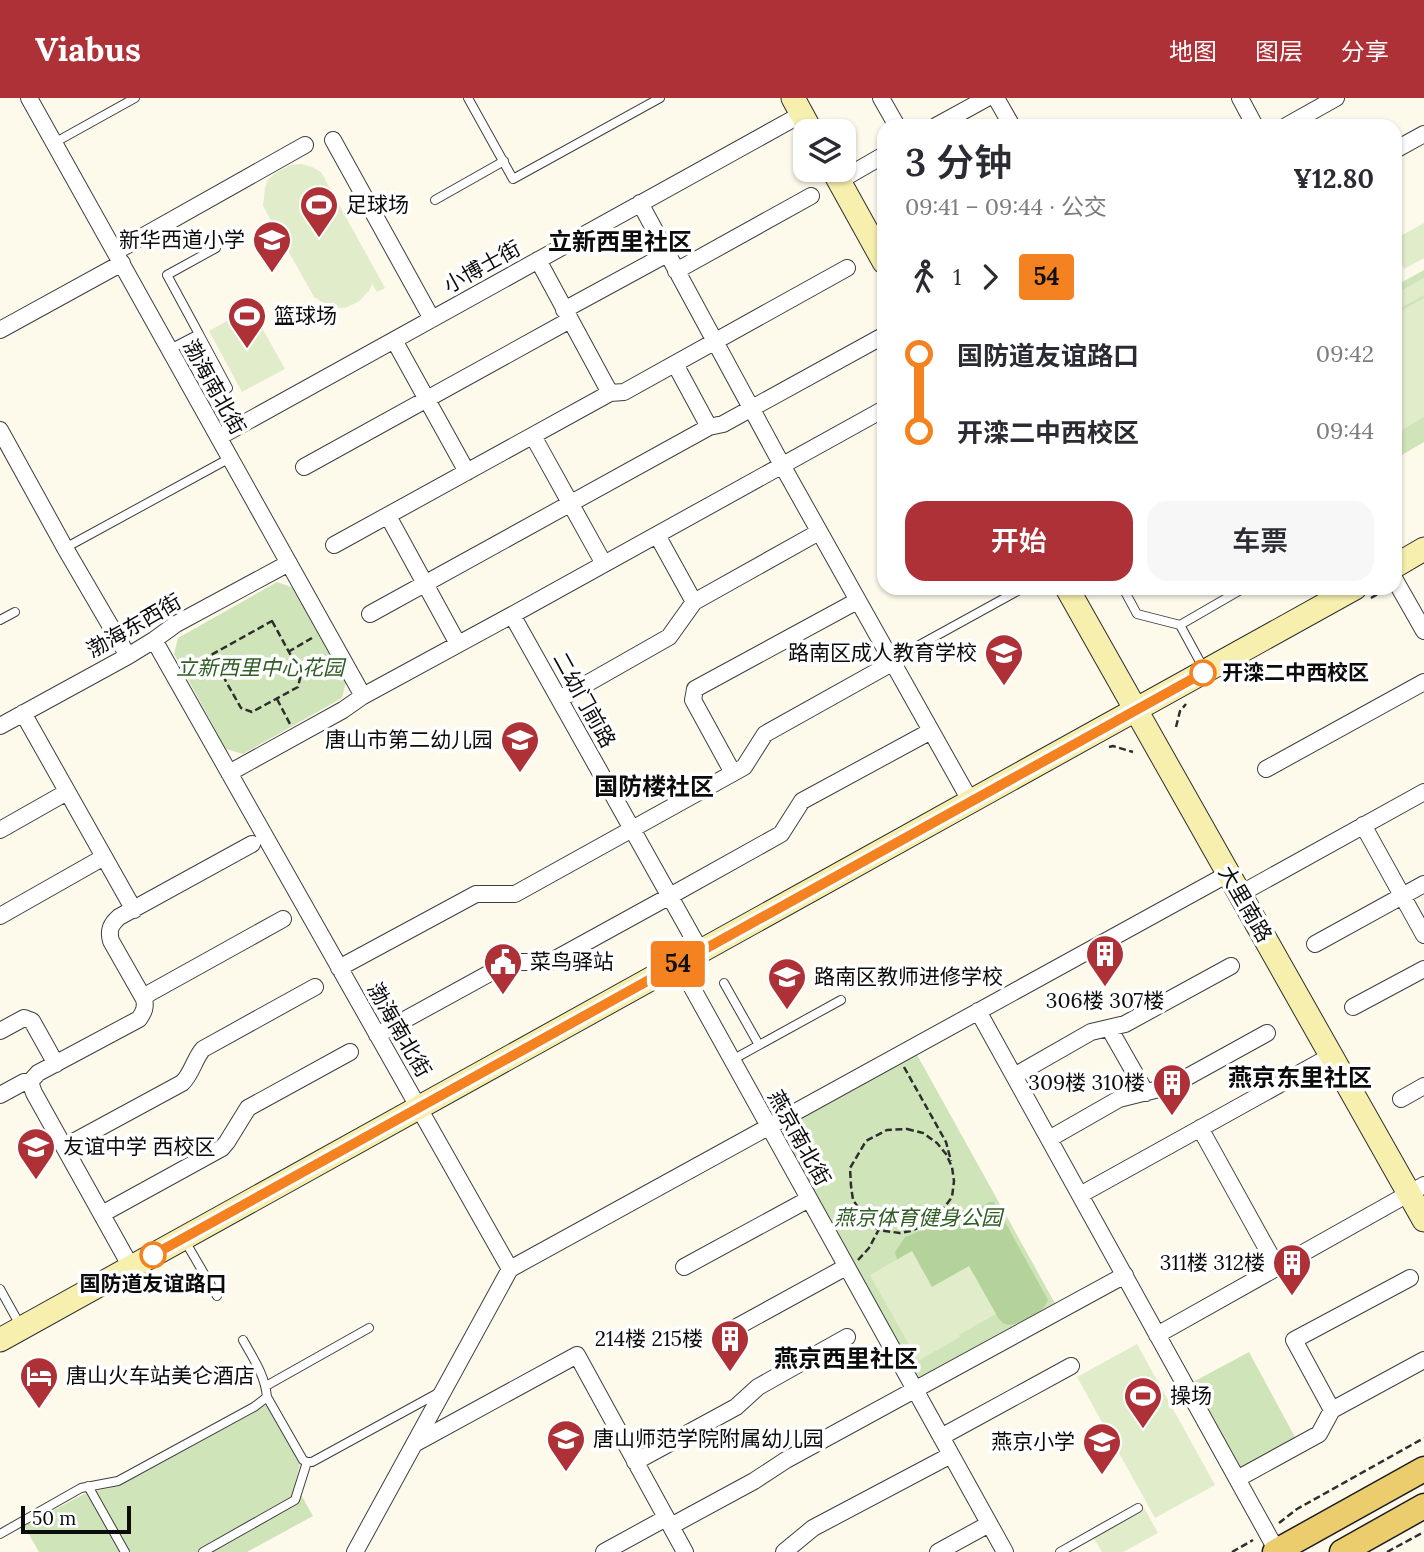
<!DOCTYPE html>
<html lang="zh">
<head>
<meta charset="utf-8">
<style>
	:root { --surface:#fff; --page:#f7f7f7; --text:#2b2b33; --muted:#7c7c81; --accent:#ae3137 }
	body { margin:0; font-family:Lora,"Noto Sans SC",serif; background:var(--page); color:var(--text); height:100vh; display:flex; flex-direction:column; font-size:26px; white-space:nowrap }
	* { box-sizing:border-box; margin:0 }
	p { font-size:23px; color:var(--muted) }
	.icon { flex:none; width:38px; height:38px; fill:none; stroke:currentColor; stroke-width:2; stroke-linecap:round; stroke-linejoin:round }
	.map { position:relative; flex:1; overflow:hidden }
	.sheet { position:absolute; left:877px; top:21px; width:525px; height:476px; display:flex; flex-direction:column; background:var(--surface); border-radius:21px; box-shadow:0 2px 5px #0004 }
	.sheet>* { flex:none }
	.badge { padding:0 14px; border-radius:5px; font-size:24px; line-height:46px }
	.buttons { position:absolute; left:793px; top:21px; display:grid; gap:14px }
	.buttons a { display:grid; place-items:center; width:63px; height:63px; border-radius:14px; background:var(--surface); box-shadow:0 2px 5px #0004; font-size:35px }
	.scale { position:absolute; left:21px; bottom:18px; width:110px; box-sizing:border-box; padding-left:7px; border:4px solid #0c0c0c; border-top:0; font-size:19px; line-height:24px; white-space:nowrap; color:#0c0c0c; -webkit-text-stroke:5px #fff; paint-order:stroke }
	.map>.badge { position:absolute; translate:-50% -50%; box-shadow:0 0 0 4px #fff }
	.legs { display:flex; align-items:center; gap:10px; height:77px; padding:0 28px; font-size:23px }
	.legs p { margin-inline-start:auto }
	.headline { display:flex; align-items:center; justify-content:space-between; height:119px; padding:0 28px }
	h1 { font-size:38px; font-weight:600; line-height:52px }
	.primary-button { display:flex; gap:14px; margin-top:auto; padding:14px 28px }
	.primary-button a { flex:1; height:80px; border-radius:21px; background:var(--accent); color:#fff; font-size:28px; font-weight:600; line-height:80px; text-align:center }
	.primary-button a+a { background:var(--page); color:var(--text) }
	ul { padding:0 28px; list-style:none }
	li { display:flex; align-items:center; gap:24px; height:77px; font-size:26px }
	li i { display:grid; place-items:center; width:10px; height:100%; margin:0 9px; background:currentColor }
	li i::after { content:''; width:18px; height:18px; margin:-9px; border:5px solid; border-radius:50%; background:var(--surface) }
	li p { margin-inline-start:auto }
	li:first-child i { background:linear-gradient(#0000 50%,currentColor 0) }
	li:last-child i { background:linear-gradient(currentColor 50%,#0000 0) }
	header { display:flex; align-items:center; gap:42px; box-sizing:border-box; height:98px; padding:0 35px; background:var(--accent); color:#fff }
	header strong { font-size:33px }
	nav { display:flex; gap:38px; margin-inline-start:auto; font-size:24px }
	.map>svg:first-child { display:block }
	.green { fill:#d0e4b9 }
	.forest { fill:#b4d39a }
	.pitch { fill:#e1ecca }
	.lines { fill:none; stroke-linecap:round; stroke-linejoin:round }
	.lane-casing { stroke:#3f3f3f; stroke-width:10 }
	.street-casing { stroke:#3f3f3f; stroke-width:18 }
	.secondary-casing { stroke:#2e2e2e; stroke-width:25 }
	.primary-casing { stroke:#1d1d1d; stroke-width:27 }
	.path { stroke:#2e2e2e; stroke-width:2.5; stroke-dasharray:7 3.5; stroke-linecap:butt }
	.lane { stroke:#fff; stroke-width:8 }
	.street { stroke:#fff; stroke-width:16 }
	.secondary { stroke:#f7efad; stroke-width:23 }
	.primary { stroke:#eccd6e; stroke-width:24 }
	.line-1-casing { stroke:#fff; stroke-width:16 }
	.line-1 { stroke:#f58220; stroke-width:10 }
	.stop-1-dot { fill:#fff; stroke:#f58220; stroke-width:3.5 }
	.labels { text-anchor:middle; stroke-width:7; stroke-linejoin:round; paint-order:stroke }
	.poi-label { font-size:21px; fill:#0c0c0c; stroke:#fff; text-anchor:start }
	.street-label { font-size:21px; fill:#0c0c0c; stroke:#fff }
	.park-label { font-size:21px; font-style:italic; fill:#2f5d23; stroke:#fff }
	.stop-label { font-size:21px; font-weight:bold; fill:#0c0c0c; stroke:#fff; text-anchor:start }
	.quarter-label { font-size:24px; font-weight:bold; fill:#0c0c0c; stroke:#fff }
</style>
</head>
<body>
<header>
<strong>Viabus</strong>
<nav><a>地图</a><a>图层</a><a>分享</a></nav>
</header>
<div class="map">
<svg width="1424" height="1454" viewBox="0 0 1424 1454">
	<rect width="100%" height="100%" fill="#fdfaec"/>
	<!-- green -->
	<path class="green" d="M 1424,172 L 1424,344 L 1395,361 L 1395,188 Z
		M 277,484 L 294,490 L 346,584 L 342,600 L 243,656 L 226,651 L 174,556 L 178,540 Z
		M 916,955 L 1057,1209 L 920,1285 L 779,1032 Z
		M 1249,1254 L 1296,1341 L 1241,1371 L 1193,1284 Z
		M 267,1306 L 300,1366 L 295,1386 L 313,1418 L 247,1454 L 39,1454 L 24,1428 L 84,1396 L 118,1388 Z"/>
	<!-- forest -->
	<path class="forest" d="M 989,1104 L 994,1104 L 1048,1202 C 1043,1213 1035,1218 1024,1222 C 1018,1225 1010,1229 1003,1225 C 994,1218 976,1180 969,1169 L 935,1192 C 912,1182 901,1180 895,1154 L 905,1139 L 920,1133 L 958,1110 C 973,1119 976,1112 989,1104 Z"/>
	<!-- pitch -->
	<path class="pitch" d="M 301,66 L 312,69 L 321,74 L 385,190 L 377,194 L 372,186 L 369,193 L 358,204 L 345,210 L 330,209 L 314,199 L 263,108 L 265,90 L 268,82 L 274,76 L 290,67 Z
		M 1424,125 L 1424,160 L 1404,171 L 1395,153 L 1395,141 Z
		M 1424,180 L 1424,197 L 1395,213 L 1395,196 Z
		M 1424,200 L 1424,319 L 1395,336 L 1395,216 Z
		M 251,210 L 285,271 L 242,294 L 209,233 Z
		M 912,1153 L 932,1189 L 969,1168 L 996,1216 L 959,1237 L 960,1239 L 918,1263 L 870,1177 Z
		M 1137,1246 L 1215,1387 L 1155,1420 L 1077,1279 Z
		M 1144,1410 L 1158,1435 L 1123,1454 L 1102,1454 L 1093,1439 Z"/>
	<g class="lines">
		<defs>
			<path id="lane" d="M 468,0 L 513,81 L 660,0
				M 54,45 L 135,0
				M 435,102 L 504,63
				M 199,236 L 228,290
				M 170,251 L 199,236 L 167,177 L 216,150
				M 65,450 L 230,360
				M 1123,490 L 1137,516 L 1180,527 L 1244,490
				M 0,522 L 15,514
				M 1180,527 L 1204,571
				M 914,550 L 1023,490
				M 724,885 L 759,947
				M 732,962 L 841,902
				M 185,1143 L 217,1198
				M 0,1191 L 20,1227
				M 266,1288 L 369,1230
				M 267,1299 L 303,1362 L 307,1364 L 312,1364 L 440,1294
				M 88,1388 L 125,1454
				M 0,1436 L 81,1390 L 118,1383 L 254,1309 L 267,1299 C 265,1277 253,1260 243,1242
				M 203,1454 L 295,1402 L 307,1364
				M 1060,1454 L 1138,1410"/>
			<path id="street" d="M 29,0 L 363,598
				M 881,0 L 897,28
				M 996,0 L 1012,28
				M 1240,0 L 1255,28
				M 936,28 L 987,0
				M 1286,28 L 1336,0
				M 333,42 L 432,221
				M 1395,52 L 1424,36
				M 839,83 L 884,57
				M 640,105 L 782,367 L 971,704
				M 115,154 L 305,47
				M 538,162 L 610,295
				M 676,173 L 811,98
				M 564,212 L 667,156
				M 0,232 L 122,165
				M 394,242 L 467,374
				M 709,329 L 723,326 L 883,238
				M 0,332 L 65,450 L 128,558
				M 533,338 L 604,466
				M 219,339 L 802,16
				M 304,369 L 570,222
				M 388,418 L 458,546
				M 657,437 L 694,504
				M 334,447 L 610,295 L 624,294 L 847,170
				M 1395,482 L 1424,533
				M 370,516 L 709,329 L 675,266
				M 512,517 L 701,854
				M 154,542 L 510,1171
				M 560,601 L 669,539 L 694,504 L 819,434
				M 23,615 L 134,812
				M 0,628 L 128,558 L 154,542 L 176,526 L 289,465
				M 1266,671 L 1424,584
				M 229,675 L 343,612 L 363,598 L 512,517 L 884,311
				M 733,675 L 693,602 L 695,591 L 857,503
				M 1363,727 L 1424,837
				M 0,732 L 67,694
				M 1240,796 L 1424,694
				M 0,818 L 104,759
				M 1315,846 L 1424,786
				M 679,866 L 1005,1454
				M 339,870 L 476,796 L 515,796 L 744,669 L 765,636 L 892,565
				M 144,901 L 148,896 L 283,821
				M 1353,909 L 1424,871
				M 978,913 L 1277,1453
				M 1109,930 L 1146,995
				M 0,933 L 24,920 L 32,923 L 56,966
				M 377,937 L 510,864 L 550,864 L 670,798 L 781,736 L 802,703 L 931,633
				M 1014,978 L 1091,934 L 1125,926 L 1231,868
				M 0,997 L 24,984 L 30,984
				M 1401,1001 L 1424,988
				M 1200,1030 L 1277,1169
				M 1049,1041 L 1119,1001 L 1171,988 L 1267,935
				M 64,1049 L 182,985 C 192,976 194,961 203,951 L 315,889
				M 1080,1097 L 1327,960
				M 102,1116 L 222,1050 L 227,1044 L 248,1010 L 350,954
				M 131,1169 L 34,995 L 30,984 L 38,975 L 139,921 C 144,914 146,909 144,901 L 111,843 C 108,832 111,826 119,819 L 252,746
				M 684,1169 L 809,1101
				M 510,1171 L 1228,776
				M 724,1236 L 846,1169
				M 1157,1237 L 1424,1087
				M 1332,1312 L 1294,1242 L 1410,1180
				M 941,1339 L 1071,1268
				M 414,1346 L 577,1257 L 685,1454
				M 635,1364 L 736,1309 L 758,1289 L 847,1239
				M 1237,1381 L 1319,1336 L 1332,1312 L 1424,1262
				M 671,1428 L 754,1383 L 786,1362 L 1125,1177
				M 355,1454 L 510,1171
				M 604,1454 L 666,1420
				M 784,1454 L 813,1430 L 951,1357
				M 938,1454 L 989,1426"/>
			<path id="secondary" d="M 793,0 L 811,33
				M 833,72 L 884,164
				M 1395,468 L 1424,451
				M 1067,490 L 1424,1122
				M 0,1242 L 1355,490"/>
			<path id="primary" d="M 1275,1454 L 1424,1371
				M 1342,1454 L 1424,1408"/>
		</defs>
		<!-- lane casing -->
		<use href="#lane" class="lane-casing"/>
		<!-- street casing -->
		<use href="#street" class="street-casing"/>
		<!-- secondary casing -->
		<use href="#secondary" class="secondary-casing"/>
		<!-- primary casing -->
		<use href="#primary" class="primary-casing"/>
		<!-- path -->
		<path class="path" d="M 1371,500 L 1383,493
			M 272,523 L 301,576 L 298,589 L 252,614 L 241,610 L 211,557 Z
			M 288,554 L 312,540
			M 277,601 L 290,626
			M 1176,629 L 1180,613 L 1186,606
			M 1109,649 L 1113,648 L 1133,654
			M 904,969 L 946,1044 L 951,1063
			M 907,1031 L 923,1035 L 937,1045 L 946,1056 L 952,1069 L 954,1083 L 952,1099 L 941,1114 L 926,1126 L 911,1133 L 900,1135 L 878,1132 L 860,1112 L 853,1102 L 851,1088 L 850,1070 L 866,1043 L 887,1032 Z
			M 858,1162 L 869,1150 L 878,1133
			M 1279,1425 L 1297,1411 L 1424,1340
			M 1232,1454 L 1253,1442
			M 1387,1454 L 1424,1434"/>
		<!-- lane -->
		<use href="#lane" class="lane"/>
		<!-- street -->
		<use href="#street" class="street"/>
		<!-- secondary -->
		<use href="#secondary" class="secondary"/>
		<!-- primary -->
		<use href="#primary" class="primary"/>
	</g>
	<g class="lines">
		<defs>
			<path id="line-1" d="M 153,1157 L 1203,575"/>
		</defs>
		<!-- line-1 casing -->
		<use href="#line-1" class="line-1-casing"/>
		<!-- line-1 -->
		<use href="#line-1" class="line-1"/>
	</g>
	<!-- icons -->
	<defs>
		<symbol id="stadium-pin" viewBox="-11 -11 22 30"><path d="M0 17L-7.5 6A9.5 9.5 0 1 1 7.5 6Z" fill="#ae3137" stroke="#fff"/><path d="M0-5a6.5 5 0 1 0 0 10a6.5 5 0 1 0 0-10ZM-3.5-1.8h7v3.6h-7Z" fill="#fff"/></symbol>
		<symbol id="school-pin" viewBox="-11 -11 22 30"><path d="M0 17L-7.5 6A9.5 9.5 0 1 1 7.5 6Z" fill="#ae3137" stroke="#fff"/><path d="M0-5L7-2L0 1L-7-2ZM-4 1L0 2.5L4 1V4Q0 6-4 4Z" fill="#fff"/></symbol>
		<symbol id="building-pin" viewBox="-11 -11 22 30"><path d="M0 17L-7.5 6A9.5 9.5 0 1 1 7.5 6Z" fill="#ae3137" stroke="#fff"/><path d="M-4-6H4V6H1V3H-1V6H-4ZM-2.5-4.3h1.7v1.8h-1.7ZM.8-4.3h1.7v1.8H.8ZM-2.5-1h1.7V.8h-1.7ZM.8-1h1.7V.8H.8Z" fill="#fff"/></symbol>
		<symbol id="civic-pin" viewBox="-11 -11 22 30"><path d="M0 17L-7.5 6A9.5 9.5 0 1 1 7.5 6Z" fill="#ae3137" stroke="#fff"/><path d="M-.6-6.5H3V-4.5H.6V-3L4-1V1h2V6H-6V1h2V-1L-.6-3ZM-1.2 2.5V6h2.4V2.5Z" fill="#fff"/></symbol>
		<symbol id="university-pin" viewBox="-11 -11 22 30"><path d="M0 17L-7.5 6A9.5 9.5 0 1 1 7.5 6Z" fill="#ae3137" stroke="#fff"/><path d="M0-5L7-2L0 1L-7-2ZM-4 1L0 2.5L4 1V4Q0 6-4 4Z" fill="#fff"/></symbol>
		<symbol id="hotel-pin" viewBox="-11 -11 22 30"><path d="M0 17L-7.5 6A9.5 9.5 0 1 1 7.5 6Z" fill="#ae3137" stroke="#fff"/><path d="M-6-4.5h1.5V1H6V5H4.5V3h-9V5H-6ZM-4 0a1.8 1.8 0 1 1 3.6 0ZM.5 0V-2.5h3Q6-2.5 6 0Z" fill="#fff"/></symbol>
	</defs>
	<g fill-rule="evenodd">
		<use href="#stadium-pin" x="297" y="85" width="44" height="60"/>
		<use href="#school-pin" x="250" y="120" width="44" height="60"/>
		<use href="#stadium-pin" x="225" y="196" width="44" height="60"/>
		<use href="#school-pin" x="982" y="533" width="44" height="60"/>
		<use href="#school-pin" x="498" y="620" width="44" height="60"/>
		<use href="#building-pin" x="1083" y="834" width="44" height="60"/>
		<use href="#civic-pin" x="481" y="842" width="44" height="60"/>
		<use href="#university-pin" x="765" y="857" width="44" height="60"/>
		<use href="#building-pin" x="1150" y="963" width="44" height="60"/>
		<use href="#school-pin" x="14" y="1027" width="44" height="60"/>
		<use href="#building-pin" x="1270" y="1143" width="44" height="60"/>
		<use href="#building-pin" x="708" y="1219" width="44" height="60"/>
		<use href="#hotel-pin" x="17" y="1256" width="44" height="60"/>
		<use href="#stadium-pin" x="1121" y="1276" width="44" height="60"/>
		<use href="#school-pin" x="544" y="1319" width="44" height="60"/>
		<use href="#school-pin" x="1080" y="1322" width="44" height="60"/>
	</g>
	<!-- markers -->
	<g class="stop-1-dot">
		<circle cx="1203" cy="575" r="12"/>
		<circle cx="153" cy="1157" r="12"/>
	</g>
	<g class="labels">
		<!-- poi labels -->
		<g class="poi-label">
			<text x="346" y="114">足球场</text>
			<text x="245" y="149" text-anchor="end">新华西道小学</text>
			<text x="274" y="225">篮球场</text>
			<text x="977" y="562" text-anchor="end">路南区成人教育学校</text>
			<text x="493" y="649" text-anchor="end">唐山市第二幼儿园</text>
			<text x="530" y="871">菜鸟驿站</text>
			<text x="814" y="886">路南区教师进修学校</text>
			<text x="1105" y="910" text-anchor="middle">306楼 307楼</text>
			<text x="1145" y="992" text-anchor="end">309楼 310楼</text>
			<text x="63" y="1056">友谊中学 西校区</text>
			<text x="1265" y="1172" text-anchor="end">311楼 312楼</text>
			<text x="703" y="1248" text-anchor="end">214楼 215楼</text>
			<text x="66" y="1285">唐山火车站美仑酒店</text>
			<text x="1170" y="1305">操场</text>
			<text x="593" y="1348">唐山师范学院附属幼儿园</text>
			<text x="1075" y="1351" text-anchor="end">燕京小学</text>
		</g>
		<!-- street labels -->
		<g class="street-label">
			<text transform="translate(482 169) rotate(-29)" y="7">小博士街</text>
			<text transform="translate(214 289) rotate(61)" y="7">渤海南北街</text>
			<text transform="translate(134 528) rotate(-30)" y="7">渤海东西街</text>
			<text transform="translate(584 602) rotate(61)" y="7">二幼门前路</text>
			<text transform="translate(1245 806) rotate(60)" y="7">大里南路</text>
			<text transform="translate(399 932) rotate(60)" y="7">渤海南北街</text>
			<text transform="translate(799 1040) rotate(61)" y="7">燕京南北街</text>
		</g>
		<!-- park labels -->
		<g class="park-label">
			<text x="260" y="577">立新西里中心花园</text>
			<text x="918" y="1127">燕京体育健身公园</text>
		</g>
		<!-- stop labels -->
		<g class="stop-label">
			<text x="1222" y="582">开滦二中西校区</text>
			<text x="153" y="1193" text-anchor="middle">国防道友谊路口</text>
		</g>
		<!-- quarter labels -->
		<g class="quarter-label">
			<text x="620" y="152">立新西里社区</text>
			<text x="654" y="697">国防楼社区</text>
			<text x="1300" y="988">燕京东里社区</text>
			<text x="846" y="1269">燕京西里社区</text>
		</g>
	</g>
</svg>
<div class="buttons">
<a><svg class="icon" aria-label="layers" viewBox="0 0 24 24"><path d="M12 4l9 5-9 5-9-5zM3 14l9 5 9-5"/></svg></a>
</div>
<div class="scale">50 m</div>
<b class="badge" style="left:678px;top:866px;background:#f58220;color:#111">54</b>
<section class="sheet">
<div class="headline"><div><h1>3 分钟</h1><p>09:41 – 09:44 · 公交</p></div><b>¥12.80</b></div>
<div class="legs"><svg class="icon" aria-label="walk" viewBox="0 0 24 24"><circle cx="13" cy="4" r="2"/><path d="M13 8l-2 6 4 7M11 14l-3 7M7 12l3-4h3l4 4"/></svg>1<svg class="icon" aria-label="forward" viewBox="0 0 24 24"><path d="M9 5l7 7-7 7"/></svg><b class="badge" style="background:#f58220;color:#111">54</b></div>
<ul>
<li><i style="color:#f58220"></i><b>国防道友谊路口</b><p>09:42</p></li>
<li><i style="color:#f58220"></i><b>开滦二中西校区</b><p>09:44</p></li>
</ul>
<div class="primary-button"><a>开始</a><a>车票</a></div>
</section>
</div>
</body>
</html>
